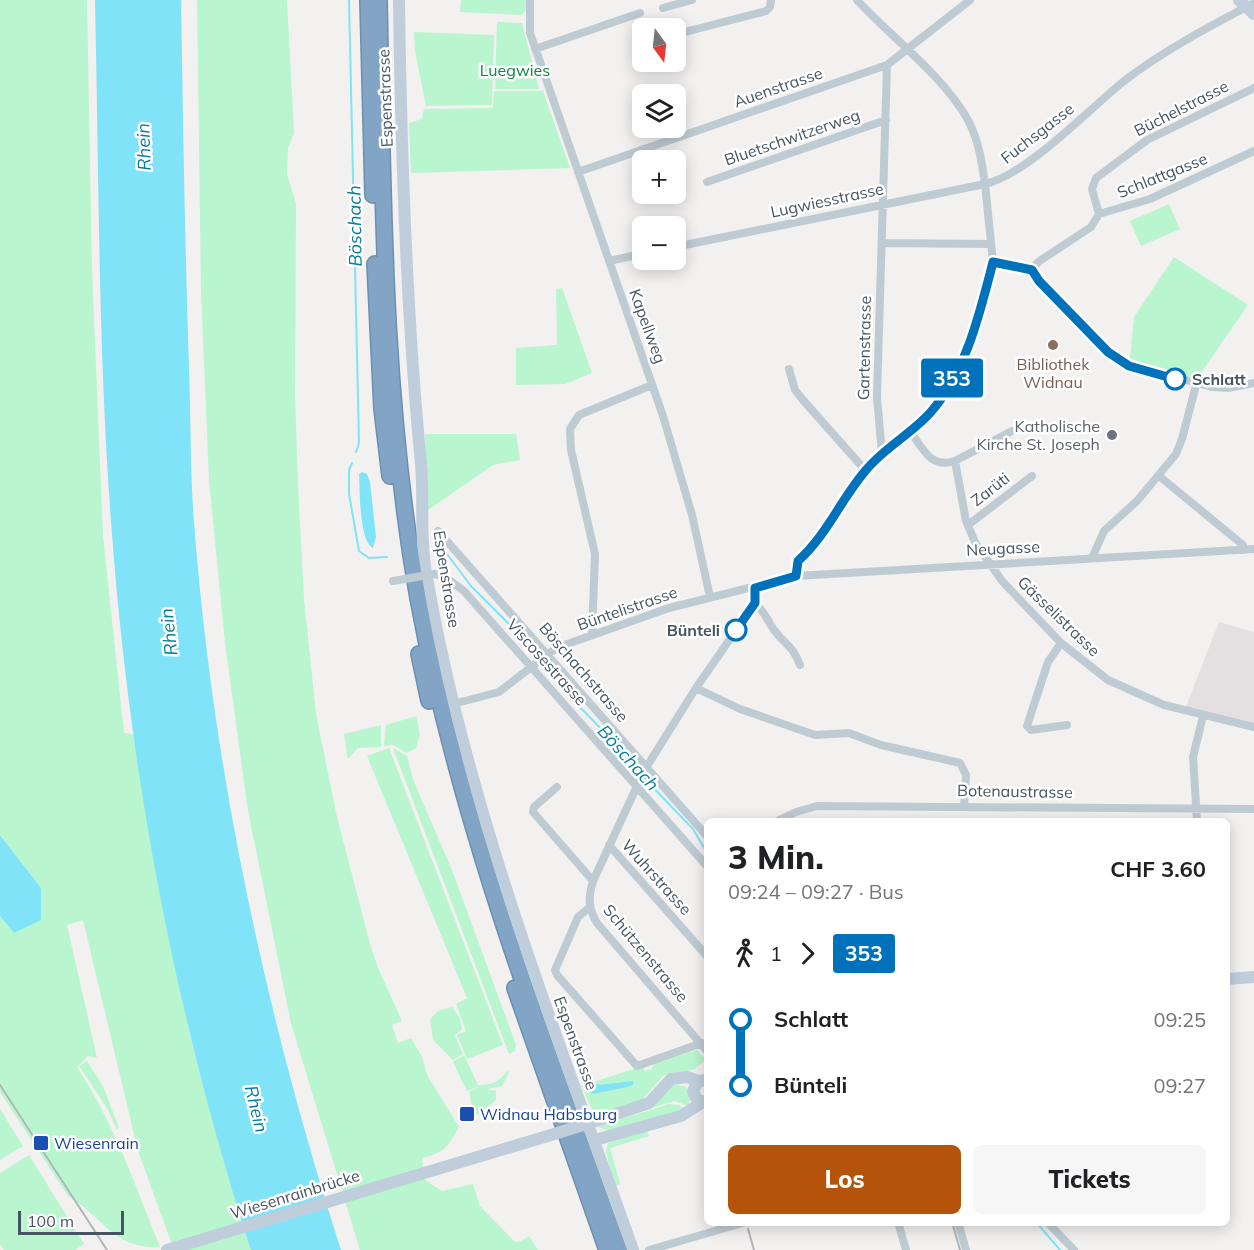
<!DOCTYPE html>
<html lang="de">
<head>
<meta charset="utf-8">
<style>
	:root { --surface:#fff; --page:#f6f6f6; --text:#202124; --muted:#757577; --accent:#b45309 }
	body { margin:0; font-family:Mulish,sans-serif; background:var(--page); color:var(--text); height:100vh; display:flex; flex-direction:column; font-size:22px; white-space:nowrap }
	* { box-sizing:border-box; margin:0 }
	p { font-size:20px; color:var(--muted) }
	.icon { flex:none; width:33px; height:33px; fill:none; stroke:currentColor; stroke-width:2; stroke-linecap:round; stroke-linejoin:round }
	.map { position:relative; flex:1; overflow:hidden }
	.sheet { position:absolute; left:704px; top:818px; width:526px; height:408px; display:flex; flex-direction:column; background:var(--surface); border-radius:9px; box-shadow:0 3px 15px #0003 }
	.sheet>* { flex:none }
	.badge { padding:0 12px; border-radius:4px; font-size:21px; line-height:39px }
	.needle { width:39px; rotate:165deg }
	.fabs { position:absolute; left:632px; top:18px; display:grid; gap:12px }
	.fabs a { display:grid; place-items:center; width:54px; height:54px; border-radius:9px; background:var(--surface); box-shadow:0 3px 15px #0003; font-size:30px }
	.scale { position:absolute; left:18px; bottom:15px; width:106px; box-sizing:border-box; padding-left:6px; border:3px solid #455460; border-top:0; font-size:16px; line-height:21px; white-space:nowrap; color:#455460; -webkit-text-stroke:4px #fff; paint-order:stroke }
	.map>.badge { position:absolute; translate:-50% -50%; box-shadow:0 0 0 3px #fff }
	.legs { display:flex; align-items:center; gap:9px; height:66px; padding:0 24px; font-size:20px }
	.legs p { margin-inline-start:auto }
	.headline { display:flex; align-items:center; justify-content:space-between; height:102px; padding:0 24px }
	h1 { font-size:33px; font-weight:800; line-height:45px }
	.primary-button { display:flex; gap:12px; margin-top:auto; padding:12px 24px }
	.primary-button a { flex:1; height:69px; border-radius:9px; background:var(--accent); color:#fff; font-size:24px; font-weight:800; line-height:69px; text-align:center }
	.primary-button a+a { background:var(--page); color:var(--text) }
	ul { padding:0 24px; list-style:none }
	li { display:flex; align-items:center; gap:21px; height:66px; font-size:22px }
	li i { display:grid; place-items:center; width:9px; height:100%; margin:0 8px; background:currentColor }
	li i::after { content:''; width:15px; height:15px; margin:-8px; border:4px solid; border-radius:50%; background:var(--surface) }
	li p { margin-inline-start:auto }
	li:first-child i { background:linear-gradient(#0000 50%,currentColor 0) }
	li:last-child i { background:linear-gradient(currentColor 50%,#0000 0) }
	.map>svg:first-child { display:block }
	.education { fill:#e4e0e2 }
	.green { fill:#b9f5ce }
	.water { fill:#81e3f7 }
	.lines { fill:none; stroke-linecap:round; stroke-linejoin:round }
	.stream { stroke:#81e3f7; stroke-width:2 }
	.highway-casing { stroke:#6d8fb0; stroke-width:18 }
	.street { stroke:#bfcbd3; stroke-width:8 }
	.secondary { stroke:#c0cedb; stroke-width:12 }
	.highway { stroke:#82a5c5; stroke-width:15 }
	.rail { stroke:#b1b5bb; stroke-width:2 }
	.street-bridge { stroke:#bfcbd3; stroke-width:8 }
	.secondary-bridge { stroke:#c0cedb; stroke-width:12 }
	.line-1-casing { stroke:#fff; stroke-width:14 }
	.line-1 { stroke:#0072bc; stroke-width:9 }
	.education-dot { fill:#8d6e63; stroke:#fff; stroke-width:2 }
	.stop-1-dot { fill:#fff; stroke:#0072bc; stroke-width:3 }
	.worship-dot { fill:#6b7280; stroke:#fff; stroke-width:2 }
	.transit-dot { fill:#1a4fb4; stroke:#fff; stroke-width:2 }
	.labels { text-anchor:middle; stroke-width:5; stroke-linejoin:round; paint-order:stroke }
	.park-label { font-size:16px; fill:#0b8644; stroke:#fff }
	.street-label { font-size:16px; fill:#455460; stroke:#fff }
	.education-label { font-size:16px; fill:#785e54; stroke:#fff }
	.stop-label { font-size:16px; font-weight:bold; fill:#455460; stroke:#fff; text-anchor:start }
	.worship-label { font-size:16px; fill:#5b616d; stroke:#fff; text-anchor:end }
	.transit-label { font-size:16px; fill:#164399; stroke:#fff; text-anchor:start }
	.water-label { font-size:18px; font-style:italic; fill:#037d97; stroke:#fff }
</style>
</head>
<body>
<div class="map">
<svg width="1254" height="1250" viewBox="0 0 1254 1250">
	<rect width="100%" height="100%" fill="#f3f0f0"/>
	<!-- education -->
	<path class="education" d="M 1219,622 L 1254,632 L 1254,725 L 1185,709 Z"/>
	<!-- green -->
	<path class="green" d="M 0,0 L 87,0 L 92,271 L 103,536 L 124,733 L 133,734 L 166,924 L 191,1040 L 252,1250 L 174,1250 L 138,1151 L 83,920 L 67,925 L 97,1058 L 88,1056 L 77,1067 C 116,1127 133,1181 160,1247 C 114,1250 102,1216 68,1196 L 0,1092 L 0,916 L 14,933 L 41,888 L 0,835 Z
		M 197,0 L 287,0 L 294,133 L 288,148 L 287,174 L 296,204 L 295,395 L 298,485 L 304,599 L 316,714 L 337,817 L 370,944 L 378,968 L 402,1021 L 392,1025 L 398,1043 L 411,1038 L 422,1057 L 427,1075 L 459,1127 C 446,1149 445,1152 422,1158 L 425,1180 L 442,1191 L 473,1184 L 480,1206 L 514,1241 L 519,1242 L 529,1236 L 538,1250 L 360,1250 L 291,1023 L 248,811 L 225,643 L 209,480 L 201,292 Z
		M 461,0 L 527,0 L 525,11 L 521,15 L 460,12 Z
		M 497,22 L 522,23 L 539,89 L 495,89 Z
		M 414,32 L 494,35 L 492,105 L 426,106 L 415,51 Z
		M 494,91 L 543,91 L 570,168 L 411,173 L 409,123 L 422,119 L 424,109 L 493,108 Z
		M 1169,204 L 1180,229 L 1141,246 L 1130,221 Z
		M 1174,257 L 1248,305 L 1196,380 L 1140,364 L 1130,358 L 1134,317 Z
		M 562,288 L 592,373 L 565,384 L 516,385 L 516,348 L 557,345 L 556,289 Z
		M 425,434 L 516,434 L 520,460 L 493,465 L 428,510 Z
		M 416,716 L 420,734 L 416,748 L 407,753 L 393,745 L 384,746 L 386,725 Z
		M 381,725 L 381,747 L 358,748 L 348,759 L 344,734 Z
		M 389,748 L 503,1045 L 467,1059 L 457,1035 L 466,1031 L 456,1004 L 467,998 L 367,756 Z
		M 393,748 L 407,756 L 414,782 L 452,870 L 516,1045 L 515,1051 L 509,1054 Z
		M 452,1007 L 460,1018 L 462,1029 L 455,1035 L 463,1054 L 453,1060 L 433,1040 L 430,1019 L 438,1011 Z
		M 697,1050 L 706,1060 L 693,1070 L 664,1075 L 641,1101 L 595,1115 L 581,1086 L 643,1066 L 645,1071 L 652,1069 L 654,1063 Z
		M 464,1055 L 478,1085 C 493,1085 499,1082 507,1071 L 509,1072 L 502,1086 L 487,1089 L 496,1091 L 496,1100 L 480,1114 L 473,1113 L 469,1092 L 478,1087 L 467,1091 L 453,1062 Z
		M 87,1061 L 103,1086 L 119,1128 L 117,1130 L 107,1108 L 79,1066 Z
		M 672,1084 L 686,1087 L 691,1099 L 688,1106 L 675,1101 L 647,1109 Z
		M 669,1104 L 679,1105 L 685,1109 L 609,1131 L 598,1127 Z
		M 0,1109 L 23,1146 L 0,1160 Z
		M 647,1131 L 649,1136 L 610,1148 L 620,1184 L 615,1186 L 606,1152 L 608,1143 Z
		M 29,1155 L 84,1244 L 75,1250 L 4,1250 L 0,1244 L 0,1173 Z"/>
	<!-- water -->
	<path class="water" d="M 95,0 L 181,0 C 183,123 185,246 189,369 C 191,420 190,471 194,522 C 213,770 265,1013 341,1250 L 251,1250 C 176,1019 130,776 112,534 C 98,357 99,178 95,0 Z
		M 362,472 L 367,474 L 370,482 L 376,537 L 373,548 C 359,541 360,490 359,474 Z
		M 0,835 L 41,888 L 41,920 L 14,933 L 0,916 Z
		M 584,1077 L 599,1085 L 633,1081 L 633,1085 L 627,1087 L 593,1094 L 587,1090 Z"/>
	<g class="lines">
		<!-- stream -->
		<path class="stream" d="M 349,0 L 359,443 L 356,452
			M 352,463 L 349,470 L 349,494 L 359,551 L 369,558 L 387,557
			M 433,550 L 447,554 L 471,586 L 507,622 L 536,656
			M 546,667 L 563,684 L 571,698 L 614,742 L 617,750 L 629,757 L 639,773
			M 643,777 L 693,829 L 706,851
			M 1036,1222 L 1060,1250"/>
		<defs>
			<path id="highway" d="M 368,0 L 373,195
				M 379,0 C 383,200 383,400 418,598 C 459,823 542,1036 619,1250
				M 375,264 L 382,409 L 390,476
				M 419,654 L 429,701
				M 515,988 L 607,1250"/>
		</defs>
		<!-- highway casing -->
		<use href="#highway" class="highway-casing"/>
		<!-- street -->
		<path class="street" d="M 530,0 L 530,33 L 663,416 L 692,515 L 710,597
			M 663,8 L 692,0
			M 677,34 L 766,11 L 770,7 L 771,0
			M 535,49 L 640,13
			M 578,172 L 887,65 L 970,0
			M 707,182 L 886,120
			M 1099,214 L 1092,189 L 1096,178 L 1147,140 L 1254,88
			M 882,243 L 991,244
			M 675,247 L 985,184 C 982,163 979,142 969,122 C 946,78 891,37 857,0
			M 609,261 L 642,254
			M 993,262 L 1032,270
			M 1032,270 L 1039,281 L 1087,333 L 1125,364 L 1212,387 L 1228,388 L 1254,383
			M 1032,270 L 1038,262 L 1091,227 L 1099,214 L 1150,199 L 1254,151
			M 789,369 L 795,390 L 803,400 L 865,470
			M 910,431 C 923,449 931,469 955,461 L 966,521 L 975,542 L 1002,581 L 1061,643 L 1108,680 L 1164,705 L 1254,727
			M 882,454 L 877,397 L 887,65
			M 955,461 L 1012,431
			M 1159,476 L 1243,545 L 1243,550
			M 968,525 L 1032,476
			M 438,531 L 706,835
			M 1092,558 L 1104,531 L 1137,501 L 1176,454 L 1182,439 L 1196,385
			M 434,574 L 445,577 L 464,591 L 706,865
			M 796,576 L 796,564 L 823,536 L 865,470 L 930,413 L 953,376 L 970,338 L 993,262 L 985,184 C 1028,174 1088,110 1124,81 C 1163,51 1210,26 1254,3
			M 755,603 C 765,612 767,620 774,630 C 787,647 791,643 800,665
			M 592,635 L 595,554 L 571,450 L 570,429 L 579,415 L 652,385
			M 1061,643 L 1048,662 L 1027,726 L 1031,730 L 1067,725
			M 696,688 L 740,709 L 815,735 L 849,733 L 881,745 L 960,763 L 966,775 L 964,806
			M 453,704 L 499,692 L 556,648 L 669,608 L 796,576 L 1254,549
			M 557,787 L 534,807 L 533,812 L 593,881
			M 779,820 L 796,812 L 817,806 L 1254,809
			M 1197,820 L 1193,757 L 1203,716
			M 609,845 L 706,955
			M 589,908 L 578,917 L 555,970 L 557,975 L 637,1066 L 702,1043
			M 706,1050 L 597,923 C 588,908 588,898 593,881 L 644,771 L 696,688 L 755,603 L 755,588
			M 898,1222 L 906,1250
			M 958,1222 L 966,1250
			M 1047,1222 L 1074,1250
			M 649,1250 L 746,1222"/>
		<!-- secondary -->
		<path class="secondary" d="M 399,0 C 401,154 406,310 421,464 C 424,498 420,532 425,566 C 465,805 553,1024 633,1250
			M 1239,0 L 1254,14
			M 1227,979 L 1254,977
			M 706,1080 L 698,1081 L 693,1091 L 697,1100 L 706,1102
			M 602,1119 L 649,1103 L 671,1079 L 687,1077 L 698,1081
			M 595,1140 L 681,1116 L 703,1102
			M 167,1250 L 551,1135"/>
		<!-- highway -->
		<use href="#highway" class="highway"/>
		<!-- rail -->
		<path class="rail" d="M 0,1085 L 107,1250
			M 952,1222 L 960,1250
			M 748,1229 L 754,1250"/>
		<!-- street-bridge -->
		<path class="street-bridge" d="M 393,581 L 434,574"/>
		<!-- secondary-bridge -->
		<path class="secondary-bridge" d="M 551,1135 L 602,1119"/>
	</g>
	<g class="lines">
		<defs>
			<path id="line-1" d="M 736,630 L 755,603 L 755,588 L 796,576 L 798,561 C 827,535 841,499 866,470 C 884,448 911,434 930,413 C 966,373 980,312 993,262 L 1032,270 L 1039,281 L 1108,352 L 1129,366 L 1175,379"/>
		</defs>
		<!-- line-1 casing -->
		<use href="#line-1" class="line-1-casing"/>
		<!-- line-1 -->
		<use href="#line-1" class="line-1"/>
	</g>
	<!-- markers -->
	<circle class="education-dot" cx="1053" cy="345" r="6"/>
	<g class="stop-1-dot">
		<circle cx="1175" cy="379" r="10"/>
		<circle cx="736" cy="630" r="10"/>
	</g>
	<circle class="worship-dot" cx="1112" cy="435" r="6"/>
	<g class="transit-dot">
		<rect x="459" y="1106" width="16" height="16" rx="3"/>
		<rect x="33" y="1135" width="16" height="16" rx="3"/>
	</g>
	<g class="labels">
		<!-- park labels -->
		<g class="park-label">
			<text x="515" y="76">Luegwies</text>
		</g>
		<!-- street labels -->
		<g class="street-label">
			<text transform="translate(778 87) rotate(-19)" y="6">Auenstrasse</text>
			<text transform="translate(385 98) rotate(-92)" y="6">Espenstrasse</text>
			<text transform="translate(1181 108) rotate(-27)" y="6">Büchelstrasse</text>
			<text transform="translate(1037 133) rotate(-38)" y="6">Fuchsgasse</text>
			<text transform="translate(792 137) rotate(-19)" y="6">Bluetschwitzerweg</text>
			<text transform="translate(1162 175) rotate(-22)" y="6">Schlattgasse</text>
			<text transform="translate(827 200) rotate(-12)" y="6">Lugwiesstrasse</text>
			<text transform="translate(648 326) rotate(70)" y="6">Kapellweg</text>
			<text transform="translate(864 348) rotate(-89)" y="6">Gartenstrasse</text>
			<text transform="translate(990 489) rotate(-38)" y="6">Zarüti</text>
			<text transform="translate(1003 548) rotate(-3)" y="6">Neugasse</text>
			<text transform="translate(447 579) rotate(81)" y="6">Espenstrasse</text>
			<text transform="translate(627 608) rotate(-19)" y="6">Büntelistrasse</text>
			<text transform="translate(1059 616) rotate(44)" y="6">Gässelistrasse</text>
			<text transform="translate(547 662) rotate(48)" y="6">Viscosestrasse</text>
			<text transform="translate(584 672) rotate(49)" y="6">Böschachstrasse</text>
			<text transform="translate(1015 791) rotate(1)" y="6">Botenaustrasse</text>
			<text transform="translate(657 877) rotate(48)" y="6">Wuhrstrasse</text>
			<text transform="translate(646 953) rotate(50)" y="6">Schützenstrasse</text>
			<text transform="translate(576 1043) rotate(70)" y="6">Espenstrasse</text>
			<text transform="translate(295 1194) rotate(-17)" y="6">Wiesenrainbrücke</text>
		</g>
		<!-- education labels -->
		<g class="education-label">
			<text x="1053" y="370">Bibliothek<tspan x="1053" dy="18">Widnau</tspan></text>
		</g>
		<!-- stop labels -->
		<g class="stop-label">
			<text x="1192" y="385">Schlatt</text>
			<text x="720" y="636" text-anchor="end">Bünteli</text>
		</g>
		<!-- worship labels -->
		<g class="worship-label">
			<text x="1100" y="432">Katholische<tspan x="1100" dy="18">Kirche St. Joseph</tspan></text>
		</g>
		<!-- transit labels -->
		<g class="transit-label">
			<text x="480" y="1120">Widnau Habsburg</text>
			<text x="54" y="1149">Wiesenrain</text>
		</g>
		<!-- water labels -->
		<g class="water-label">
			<text transform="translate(144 147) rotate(-92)" y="6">Rhein</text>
			<text transform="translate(355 226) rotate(-91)" y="6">Böschach</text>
			<text transform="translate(169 632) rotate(-96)" y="6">Rhein</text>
			<text transform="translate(628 758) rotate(48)" y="6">Böschach</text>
			<text transform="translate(256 1109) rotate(76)" y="6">Rhein</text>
		</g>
	</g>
</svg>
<div class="fabs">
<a><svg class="needle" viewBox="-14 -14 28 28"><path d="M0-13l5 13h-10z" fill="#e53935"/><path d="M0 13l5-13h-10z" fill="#757577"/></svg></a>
<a><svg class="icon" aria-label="layers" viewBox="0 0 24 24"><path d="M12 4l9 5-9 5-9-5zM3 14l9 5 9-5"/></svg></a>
<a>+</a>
<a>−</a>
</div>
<div class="scale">100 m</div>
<b class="badge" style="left:952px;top:378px;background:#0072bc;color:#fff">353</b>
<section class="sheet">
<div class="headline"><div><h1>3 Min.</h1><p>09:24 – 09:27 · Bus</p></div><b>CHF 3.60</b></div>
<div class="legs"><svg class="icon" aria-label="walk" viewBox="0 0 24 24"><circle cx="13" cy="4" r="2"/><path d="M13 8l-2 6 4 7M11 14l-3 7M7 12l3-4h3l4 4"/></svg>1<svg class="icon" aria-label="forward" viewBox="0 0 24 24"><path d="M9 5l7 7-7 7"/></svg><b class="badge" style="background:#0072bc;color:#fff">353</b></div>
<ul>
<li><i style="color:#0072bc"></i><b>Schlatt</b><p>09:25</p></li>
<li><i style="color:#0072bc"></i><b>Bünteli</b><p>09:27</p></li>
</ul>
<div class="primary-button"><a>Los</a><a>Tickets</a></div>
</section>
</div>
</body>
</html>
